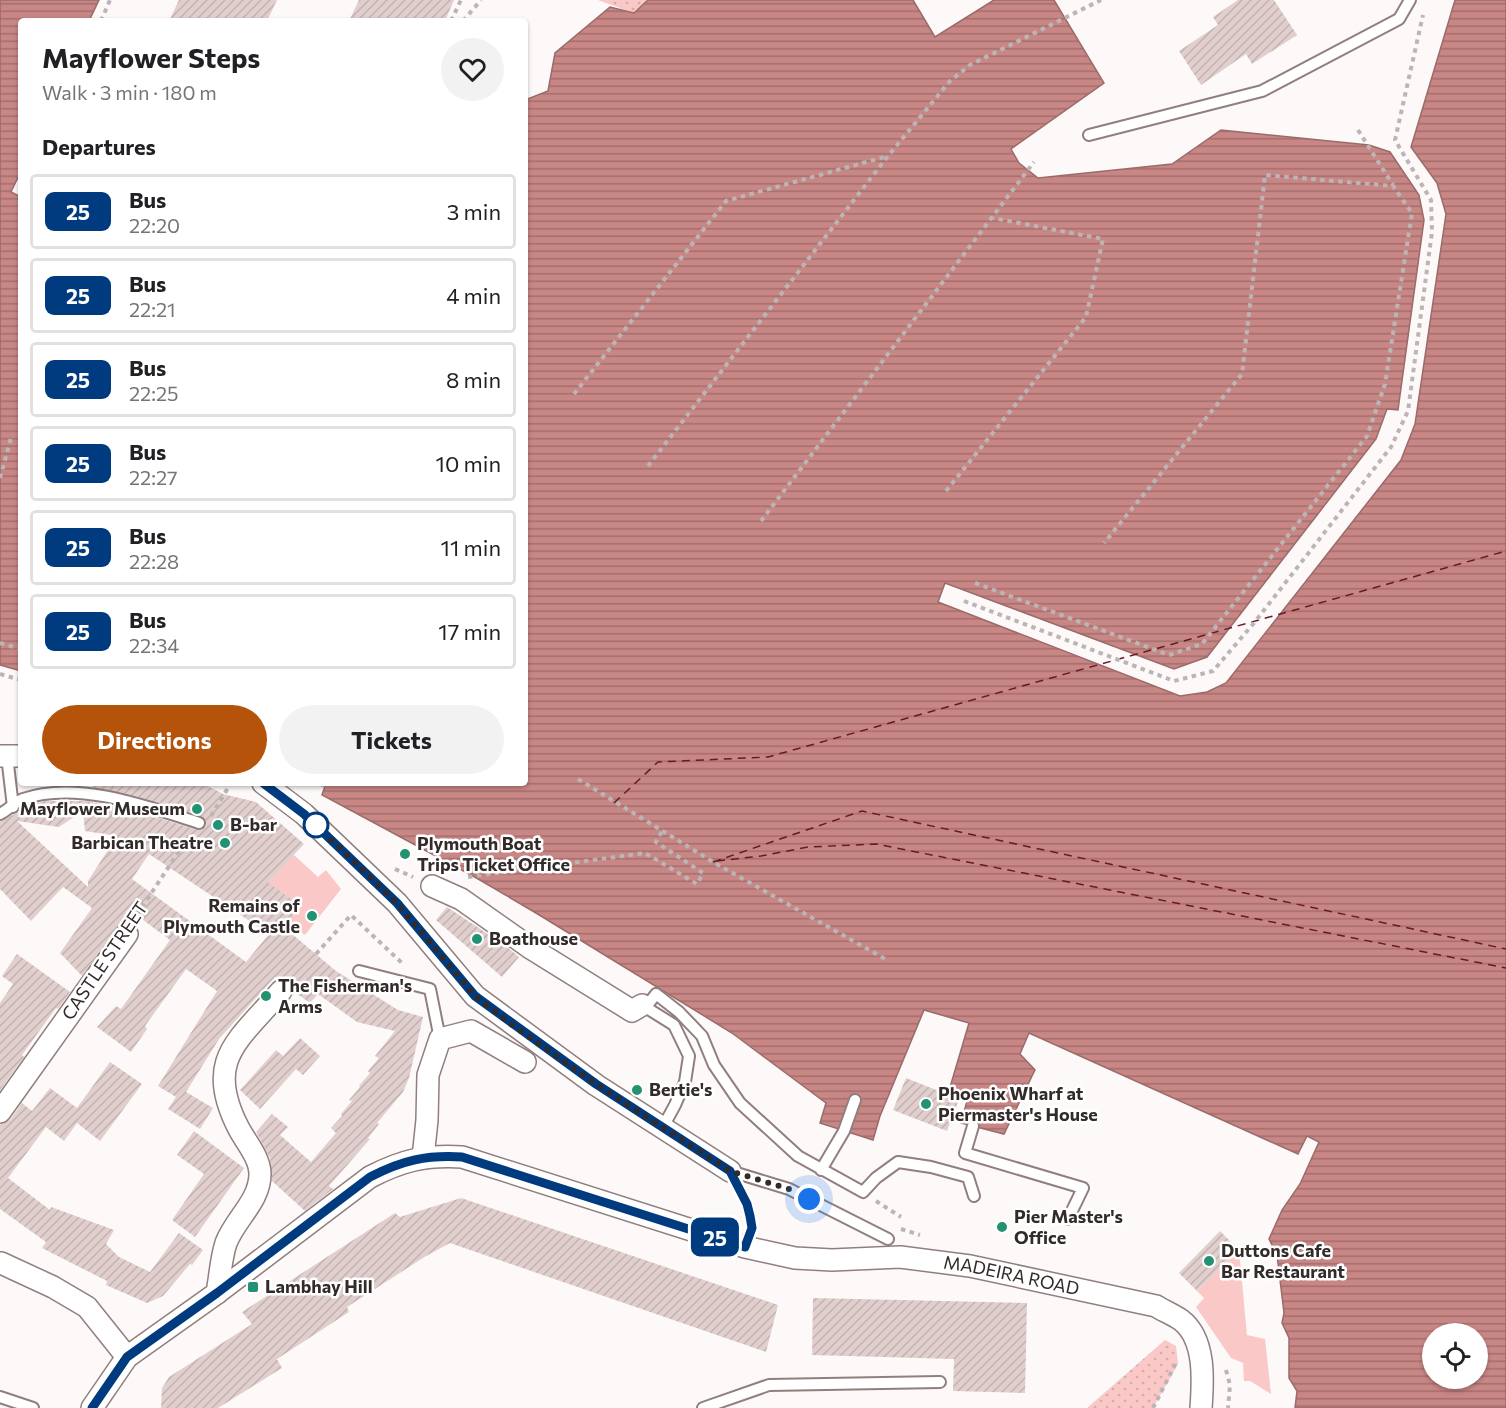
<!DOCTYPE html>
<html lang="en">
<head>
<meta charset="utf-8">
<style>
	:root { --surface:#fff; --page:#f2f2f2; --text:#202124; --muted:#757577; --line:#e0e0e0; --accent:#b45309 }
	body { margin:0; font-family:Commissioner,sans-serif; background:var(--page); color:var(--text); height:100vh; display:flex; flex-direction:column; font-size:22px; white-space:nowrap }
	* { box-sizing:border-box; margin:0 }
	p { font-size:20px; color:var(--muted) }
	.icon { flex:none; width:33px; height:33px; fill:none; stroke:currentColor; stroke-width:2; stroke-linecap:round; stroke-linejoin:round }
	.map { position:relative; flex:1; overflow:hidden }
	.drawer { position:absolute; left:18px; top:18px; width:510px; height:768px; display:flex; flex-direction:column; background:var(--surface); border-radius:6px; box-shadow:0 2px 4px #0004 }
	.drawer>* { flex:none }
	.badge { padding:0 12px; border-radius:9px; font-size:21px; line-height:39px }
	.fabs { position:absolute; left:1422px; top:1323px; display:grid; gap:12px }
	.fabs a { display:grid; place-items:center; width:66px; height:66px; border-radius:50%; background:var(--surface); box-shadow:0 2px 4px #0004; font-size:30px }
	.you { position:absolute; width:30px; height:30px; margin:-15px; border:4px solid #fff; border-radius:50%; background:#1a73e8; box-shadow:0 0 0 9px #1a73e833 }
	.map>.badge { position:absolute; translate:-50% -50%; box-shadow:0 0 0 3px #fff }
	h2 { padding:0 24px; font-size:22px; line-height:54px }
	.round { display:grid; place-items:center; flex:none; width:63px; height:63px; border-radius:32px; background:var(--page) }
	.overview { display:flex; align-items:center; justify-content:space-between; height:102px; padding:0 24px }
	h1 { font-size:28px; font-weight:700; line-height:45px }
	.cta { display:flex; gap:12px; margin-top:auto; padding:12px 24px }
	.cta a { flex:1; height:69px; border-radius:36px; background:var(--accent); color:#fff; font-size:24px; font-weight:700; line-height:69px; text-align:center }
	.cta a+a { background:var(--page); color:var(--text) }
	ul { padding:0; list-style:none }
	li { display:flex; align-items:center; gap:18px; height:75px; margin:0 12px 9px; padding:0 12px; border:3px solid var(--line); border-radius:6px }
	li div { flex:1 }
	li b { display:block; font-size:22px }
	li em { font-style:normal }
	li .badge { min-width:66px; font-weight:700; text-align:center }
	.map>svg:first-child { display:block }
	.grass { fill:url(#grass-dots) }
	.garden { fill:#f9c8c7 }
	.water { fill:url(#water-rules); stroke:#9b6b6a; stroke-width:1.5; fill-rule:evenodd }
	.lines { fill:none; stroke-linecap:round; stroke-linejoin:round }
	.ferry { stroke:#6a1922; stroke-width:1.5; stroke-dasharray:8 6; stroke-linecap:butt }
	.building { fill:url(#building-hatch); fill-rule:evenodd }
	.lane-casing { stroke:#907f7e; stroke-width:14 }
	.street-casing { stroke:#907f7e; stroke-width:24 }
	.path { stroke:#bbb6b5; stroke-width:4; stroke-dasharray:4.5 4.5; stroke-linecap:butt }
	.lane { stroke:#fff; stroke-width:10 }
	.street { stroke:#fff; stroke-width:21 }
	.line-casing { stroke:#fff; stroke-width:14 }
	.line { stroke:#003b80; stroke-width:9 }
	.walk { stroke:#322b2a; stroke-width:6; stroke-dasharray:0 10.8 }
	.poi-dot { fill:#229273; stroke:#fff; stroke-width:2 }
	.stop-dot { fill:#fff; stroke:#003b80; stroke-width:3 }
	.labels { text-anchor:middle; stroke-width:5; stroke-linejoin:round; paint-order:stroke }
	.poi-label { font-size:18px; font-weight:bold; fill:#322b2a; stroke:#fff; text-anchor:start }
	.street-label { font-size:18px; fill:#322b2a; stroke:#fff }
</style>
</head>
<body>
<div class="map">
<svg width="1506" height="1408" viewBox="0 0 1506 1408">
	<defs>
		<pattern id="grass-dots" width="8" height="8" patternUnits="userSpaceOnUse" patternTransform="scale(1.5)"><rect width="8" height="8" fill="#f9c8c7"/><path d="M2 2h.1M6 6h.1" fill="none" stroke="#d6acab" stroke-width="1.8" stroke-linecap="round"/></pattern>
		<pattern id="water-rules" width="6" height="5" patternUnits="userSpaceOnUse" patternTransform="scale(1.5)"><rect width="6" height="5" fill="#c88685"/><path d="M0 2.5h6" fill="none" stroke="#a36e6d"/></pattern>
		<pattern id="building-hatch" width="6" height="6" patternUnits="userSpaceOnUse" patternTransform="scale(1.5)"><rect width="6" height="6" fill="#e1cfce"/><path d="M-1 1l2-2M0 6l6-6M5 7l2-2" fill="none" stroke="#c2b2b1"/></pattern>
	</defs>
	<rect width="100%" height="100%" fill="#fdf9f9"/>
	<!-- grass -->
	<path class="grass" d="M 598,0 L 648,0 L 634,13 Z
		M 1165,1340 L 1176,1346 L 1178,1364 L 1153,1408 L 1087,1408 Z"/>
	<!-- garden -->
	<path class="garden" d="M 294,855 L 318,877 L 326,870 L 341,889 L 305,935 L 289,924 L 300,906 L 263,879 Z
		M 1239,1250 L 1247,1335 L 1265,1339 L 1271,1394 L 1250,1381 L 1244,1381 L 1243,1363 L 1231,1358 L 1196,1307 L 1204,1298 L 1197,1291 Z"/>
	<!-- water -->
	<path class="water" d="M 0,0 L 99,0 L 89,21 L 21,21 L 21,171 L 11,192 L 21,197 L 21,671 L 0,665 Z
		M 648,0 L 913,0 L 935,37 L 994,0 L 1054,0 L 1104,83 L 1011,149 L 1019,163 L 1038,178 L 1172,164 L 1221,130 L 1369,145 L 1390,152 L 1419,195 L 1424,220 L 1398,410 L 1387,409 L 1376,439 L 1207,657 L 1174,669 L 945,583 L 938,602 L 1180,696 L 1207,692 L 1226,683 L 1401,460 L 1415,424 L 1446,214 L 1437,183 L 1411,147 L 1455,0 L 1506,0 L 1506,1408 L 1295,1408 L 1297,1391 L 1289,1378 L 1289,1338 L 1282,1323 L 1284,1313 L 1277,1255 L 1269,1239 L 1282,1210 L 1300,1184 L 1319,1142 L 1307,1136 L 1298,1154 L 1029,1033 L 1020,1054 L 1035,1070 L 1004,1134 L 961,1123 L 967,1101 L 948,1094 L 969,1023 L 924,1010 L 880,1116 L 873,1140 L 820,1123 L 826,1103 L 732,1033 L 536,913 L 473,876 L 322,795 L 326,783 L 525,783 L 525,100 L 548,91 L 555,53 L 610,7 L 634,13 ZM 1432,1334 L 1478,1334 L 1478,1378 L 1432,1378 Z"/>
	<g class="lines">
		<!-- ferry -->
		<path class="ferry" d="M 614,803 L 658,762 L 768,757 L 1506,551
			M 717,861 L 761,856 L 808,847 L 876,844 L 1506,968
			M 713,862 L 862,811 L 1506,949"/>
	</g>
	<!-- building -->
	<path class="building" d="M 179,0 L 277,0 L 267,21 L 169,21 Z
		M 359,0 L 454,0 L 445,21 L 349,21 Z
		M 1238,0 L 1274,0 L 1297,35 L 1252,64 L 1246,54 L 1201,85 L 1179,51 L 1218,25 L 1213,17 Z
		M 92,783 L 202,783 L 223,794 L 256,802 L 304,844 L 268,882 L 300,906 L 286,929 L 336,971 L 398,1010 L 423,1017 L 409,1078 L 403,1092 L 377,1123 L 379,1124 L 368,1138 L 370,1139 L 329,1186 L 333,1189 L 305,1211 L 272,1181 L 270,1158 L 256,1132 L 272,1114 L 288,1127 L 280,1135 L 311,1162 L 336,1133 L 331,1128 L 342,1116 L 341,1114 L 352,1101 L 349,1100 L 360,1087 L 359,1086 L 370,1073 L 368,1071 L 379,1058 L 375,1056 L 395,1031 L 357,1022 L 318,994 L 310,1003 L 293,991 L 289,981 L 275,977 L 219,1039 L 186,1092 L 213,1108 L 200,1129 L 168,1109 L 176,1097 L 158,1086 L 217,991 L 186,969 L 145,1026 L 147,1029 L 131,1052 L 97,1027 L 116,1006 L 121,1009 L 170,940 L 131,911 L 124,922 L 117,927 L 82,976 L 60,953 L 92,908 L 63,887 L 31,921 L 0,889 L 0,821 L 17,813 L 25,806 L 45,801 L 87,801 L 133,810 L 197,830 L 201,830 L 206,826 L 206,821 L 201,816 L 136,796 L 92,787 ZM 83,811 L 85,831 L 117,836 L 88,881 L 88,887 L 17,821 L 59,827 ZM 149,854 L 269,934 L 246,962 L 132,879 Z
		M 447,907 L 506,946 L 519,957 L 502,977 L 436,920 Z
		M 17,954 L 70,992 L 58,1009 L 56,1008 L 22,1055 L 24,1057 L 0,1090 L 0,1003 L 13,984 L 2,976 Z
		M 300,1038 L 320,1056 L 303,1075 L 296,1069 L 260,1109 L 240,1090 L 276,1050 L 283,1056 Z
		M 110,1062 L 142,1084 L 100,1141 L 77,1123 L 64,1141 L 46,1127 L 8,1178 L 50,1210 L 51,1207 L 114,1230 L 106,1244 L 119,1257 L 150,1272 L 179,1233 L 203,1250 L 192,1265 L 190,1264 L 163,1296 L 147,1303 L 106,1285 L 107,1281 L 42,1248 L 46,1242 L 0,1209 L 0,1125 L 10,1120 L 22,1103 L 32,1111 L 50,1088 L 77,1108 Z
		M 906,1078 L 959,1099 L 947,1131 L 893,1110 Z
		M 194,1131 L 244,1168 L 195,1237 L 172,1220 L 204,1174 L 177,1155 Z
		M 461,1198 L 778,1305 L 766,1352 L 450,1243 L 426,1256 L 347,1307 L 349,1312 L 277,1359 L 282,1368 L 218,1408 L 161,1408 L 162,1388 L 169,1377 L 252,1324 L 242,1312 L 395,1213 L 400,1217 Z
		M 1220,1231 L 1239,1250 L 1197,1291 L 1179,1273 Z
		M 813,1298 L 1027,1303 L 1025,1393 L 953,1391 L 954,1359 L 812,1355 Z"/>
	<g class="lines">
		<defs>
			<path id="lane" d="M 1089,135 L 1262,91 L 1399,19 L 1410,0
				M 7,756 L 13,807
				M 0,814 C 8,810 15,802 23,799 C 76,780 147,806 199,823
				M 359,971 L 430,989 L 440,1039
				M 642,1005 L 674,1025 L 689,1056 L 685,1082 L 675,1105 L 663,1127
				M 646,1007 L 656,994 L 679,1012 L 702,1036 L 714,1065 L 740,1103 L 798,1156 L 863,1192 L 876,1178 L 898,1162 L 931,1167 L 968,1177 L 974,1196
				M 973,1126 L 965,1153 L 1083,1188 L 1068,1219
				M 821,1170 L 844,1131 L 855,1100
				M 730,1171 L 789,1189 L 888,1239
				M 0,1397 L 33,1408
				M 703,1408 L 769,1385 L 940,1382"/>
			<g id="street">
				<path d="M 0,756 L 21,756"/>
				<path d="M 263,783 L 304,814 L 397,903 L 475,996 L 596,1085 L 730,1171"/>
				<path d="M 432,886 L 461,899 L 529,947 L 632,1011 L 642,1005"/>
				<path d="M 0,1112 L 127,934"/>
				<path d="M 423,1158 L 427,1120 L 428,1075 L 440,1039 L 471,1031 L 525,1062"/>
				<path d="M 1,1263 L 53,1287 L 87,1307 L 127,1357"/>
				<path d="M 217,1293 C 220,1277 221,1258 226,1243 C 235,1219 260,1201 260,1174 C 260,1158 246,1142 239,1129 C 203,1060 238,1041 281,991"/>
				<path id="s1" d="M 92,1408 L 127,1357 L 217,1293 L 370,1177 C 403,1160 425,1155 462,1157 L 745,1247 L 795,1258 L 832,1260 L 900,1257 L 970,1266 L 1156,1306 C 1164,1311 1174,1315 1181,1320 C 1206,1339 1203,1381 1201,1408"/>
			</g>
		</defs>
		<!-- lane casing -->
		<use href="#lane" class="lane-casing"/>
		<!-- street casing -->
		<use href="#street" class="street-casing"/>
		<!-- path -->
		<path class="path" d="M 101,21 L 110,0
			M 451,21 L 461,0
			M 463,21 L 481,0
			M 1358,130 L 1393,185
			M 574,394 L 726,201 L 888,156
			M 648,466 L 888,156 L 950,81 L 970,65 L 1101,0
			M 0,478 L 11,438
			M 946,491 L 1086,317 L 1103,239 L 993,218
			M 761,521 L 1034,162
			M 975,583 L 1169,655 L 1202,644 L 1367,436 L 1385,384 L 1412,213 L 1393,186 L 1265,175 L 1242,374 L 1104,543
			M 964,601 L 1174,681 L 1213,671 L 1254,623 L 1391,447 L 1408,411 L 1432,232 L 1431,200 L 1395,140 L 1423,15
			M 0,643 L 21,649
			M 0,674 L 21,680
			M 578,779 L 713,862 L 887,960
			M 323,787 L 323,783
			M 211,816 L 231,783
			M 395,869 L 413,877
			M 468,877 L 645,853 L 697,884 L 703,873 L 656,842 L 662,831
			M 137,915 L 189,836
			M 316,954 L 351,915 L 402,963
			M 876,1201 L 901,1217
			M 901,1229 L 920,1235
			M 1226,1370 L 1230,1385 L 1228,1408
			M 1153,1408 L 1177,1361"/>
		<!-- lane -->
		<use href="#lane" class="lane"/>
		<!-- street -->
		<use href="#street" class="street"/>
	</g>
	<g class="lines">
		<defs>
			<path id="line" d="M 92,1408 L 127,1357 L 217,1293 L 370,1177 C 403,1160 426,1155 462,1157 L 745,1247 L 752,1228 L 750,1216 L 747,1204 L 730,1171 L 596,1084 L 475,996 L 397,903 L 304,814 L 263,783"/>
		</defs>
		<!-- line casing -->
		<use href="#line" class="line-casing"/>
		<!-- line -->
		<use href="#line" class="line"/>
		<!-- walk -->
		<path class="walk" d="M 316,825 L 397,903 L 475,996 L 511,1024 L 596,1084 L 730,1171 L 789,1189 L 809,1199"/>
	</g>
	<!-- markers -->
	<g class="poi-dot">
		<circle cx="197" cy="809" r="6"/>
		<circle cx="218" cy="825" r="6"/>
		<circle cx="225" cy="843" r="6"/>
		<circle cx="405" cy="854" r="6"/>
		<circle cx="312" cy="916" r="6"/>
		<circle cx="477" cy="939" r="6"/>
		<circle cx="266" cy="996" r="6"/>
		<circle cx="637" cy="1090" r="6"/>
		<circle cx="926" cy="1104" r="6"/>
		<circle cx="1002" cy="1227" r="6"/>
		<circle cx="1209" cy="1261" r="6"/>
		<rect x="247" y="1281" width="12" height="12" rx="3"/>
	</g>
	<circle class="stop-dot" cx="316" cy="825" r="12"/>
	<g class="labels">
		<!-- poi labels -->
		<g class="poi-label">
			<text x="185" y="815" text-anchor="end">Mayflower Museum</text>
			<text x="230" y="831">B-bar</text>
			<text x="213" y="849" text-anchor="end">Barbican Theatre</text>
			<text x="417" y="850">Plymouth Boat<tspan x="417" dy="21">Trips Ticket Office</tspan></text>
			<text x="300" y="912" text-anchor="end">Remains of<tspan x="300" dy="21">Plymouth Castle</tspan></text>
			<text x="489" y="945">Boathouse</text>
			<text x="278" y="992">The Fisherman's<tspan x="278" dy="21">Arms</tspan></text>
			<text x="649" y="1096">Bertie's</text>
			<text x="938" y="1100">Phoenix Wharf at<tspan x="938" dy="21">Piermaster's House</tspan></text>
			<text x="1014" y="1223">Pier Master's<tspan x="1014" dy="21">Office</tspan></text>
			<text x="1221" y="1257">Duttons Cafe<tspan x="1221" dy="21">Bar Restaurant</tspan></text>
			<text x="265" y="1293">Lambhay Hill</text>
		</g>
		<!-- street labels -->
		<g class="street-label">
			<text transform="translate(105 961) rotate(-56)" y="6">CASTLE STREET</text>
			<text dy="6" stroke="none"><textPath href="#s1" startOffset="1026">MADEIRA ROAD</textPath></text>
		</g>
	</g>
</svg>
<div class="fabs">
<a><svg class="icon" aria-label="locate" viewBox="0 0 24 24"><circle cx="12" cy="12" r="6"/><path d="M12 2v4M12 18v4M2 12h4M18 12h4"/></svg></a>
</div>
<div class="you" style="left:809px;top:1199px"></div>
<b class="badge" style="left:715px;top:1237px;background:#003b80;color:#fff">25</b>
<section class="drawer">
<div class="overview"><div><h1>Mayflower Steps</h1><p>Walk · 3 min · 180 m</p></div><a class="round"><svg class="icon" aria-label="heart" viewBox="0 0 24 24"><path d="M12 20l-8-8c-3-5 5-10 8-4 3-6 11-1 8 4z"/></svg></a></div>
<h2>Departures</h2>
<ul>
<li><span class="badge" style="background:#003b80;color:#fff">25</span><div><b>Bus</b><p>22:20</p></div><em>3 min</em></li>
<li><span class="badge" style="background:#003b80;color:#fff">25</span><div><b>Bus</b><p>22:21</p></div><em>4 min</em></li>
<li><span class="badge" style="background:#003b80;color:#fff">25</span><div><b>Bus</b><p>22:25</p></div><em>8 min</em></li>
<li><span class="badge" style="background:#003b80;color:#fff">25</span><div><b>Bus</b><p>22:27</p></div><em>10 min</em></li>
<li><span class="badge" style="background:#003b80;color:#fff">25</span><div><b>Bus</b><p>22:28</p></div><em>11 min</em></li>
<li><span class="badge" style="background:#003b80;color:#fff">25</span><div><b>Bus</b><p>22:34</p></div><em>17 min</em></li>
</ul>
<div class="cta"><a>Directions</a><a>Tickets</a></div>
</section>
</div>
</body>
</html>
